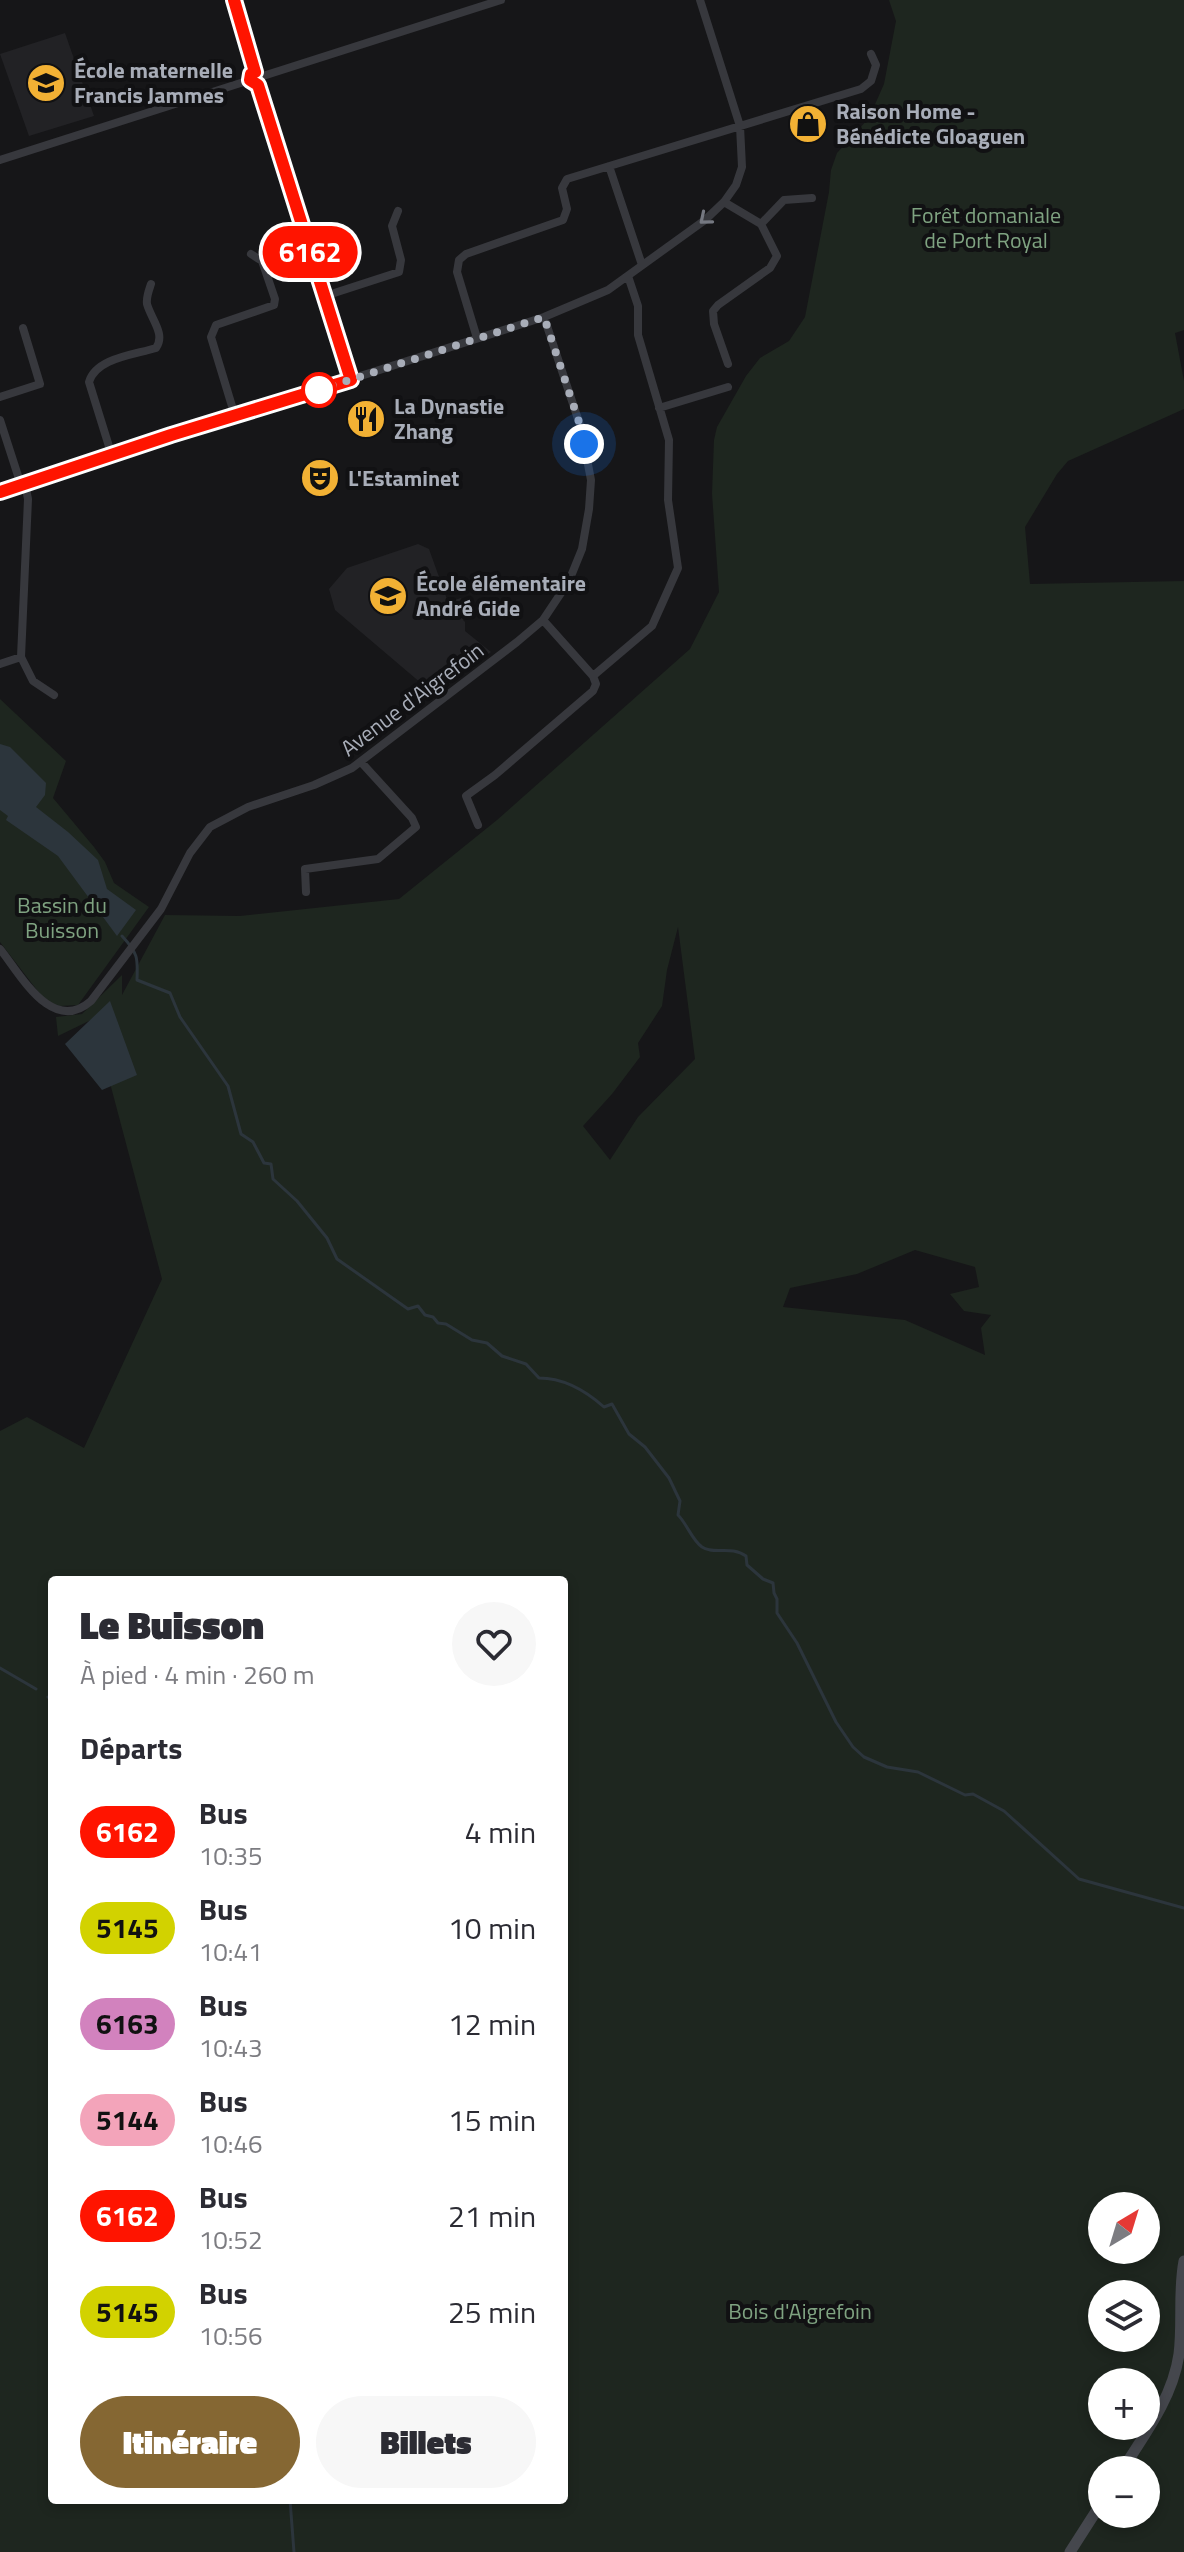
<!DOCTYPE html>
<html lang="fr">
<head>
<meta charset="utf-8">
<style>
	:root { --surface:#fff; --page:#f7f7f7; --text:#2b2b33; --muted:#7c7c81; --accent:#856733 }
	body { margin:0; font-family:"Titillium Web",sans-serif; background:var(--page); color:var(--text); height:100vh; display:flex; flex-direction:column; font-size:30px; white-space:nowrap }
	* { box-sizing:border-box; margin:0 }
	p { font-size:26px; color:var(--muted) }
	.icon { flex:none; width:44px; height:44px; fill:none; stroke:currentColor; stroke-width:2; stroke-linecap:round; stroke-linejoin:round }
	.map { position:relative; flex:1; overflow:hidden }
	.panel { position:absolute; left:48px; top:1576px; width:520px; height:928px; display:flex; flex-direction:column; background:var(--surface); border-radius:8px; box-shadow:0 4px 12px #0003 }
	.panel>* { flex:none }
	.badge { padding:0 16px; border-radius:26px; font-size:28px; line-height:52px }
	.needle { width:52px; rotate:38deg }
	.tools { position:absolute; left:1088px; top:2192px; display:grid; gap:16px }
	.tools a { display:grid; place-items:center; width:72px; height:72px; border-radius:50%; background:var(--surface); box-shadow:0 4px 12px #0003; font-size:40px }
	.you { position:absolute; width:40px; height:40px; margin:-20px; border:6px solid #fff; border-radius:50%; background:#1a73e8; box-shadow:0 0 0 12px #1a73e833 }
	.map>.badge { position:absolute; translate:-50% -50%; box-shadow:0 0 0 4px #fff }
	h2 { padding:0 32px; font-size:30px; line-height:72px }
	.round { display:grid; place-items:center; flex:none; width:84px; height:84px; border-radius:42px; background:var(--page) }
	.head { display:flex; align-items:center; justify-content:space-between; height:136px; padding:0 32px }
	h1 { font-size:38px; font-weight:800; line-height:60px }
	.primary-button { display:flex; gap:16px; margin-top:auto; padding:16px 32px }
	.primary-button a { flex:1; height:92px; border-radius:48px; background:var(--accent); color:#fff; font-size:32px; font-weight:800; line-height:92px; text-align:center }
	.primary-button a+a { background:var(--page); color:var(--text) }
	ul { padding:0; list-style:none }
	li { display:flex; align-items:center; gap:24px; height:96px; padding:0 32px }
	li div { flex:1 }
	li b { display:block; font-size:30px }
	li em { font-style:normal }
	li .badge { min-width:88px; font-weight:700; text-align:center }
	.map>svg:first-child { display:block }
	.built { fill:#222225 }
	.green { fill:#1e261f; fill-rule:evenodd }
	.water { fill:#2c353c }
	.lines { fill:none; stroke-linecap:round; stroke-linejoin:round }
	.stream { stroke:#2c353c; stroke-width:3 }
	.street { stroke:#37383d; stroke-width:8 }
	.secondary { stroke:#45474d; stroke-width:11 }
	.oneway { stroke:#757881 }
	.line-casing { stroke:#fff; stroke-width:18 }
	.line { stroke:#ff1400; stroke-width:12 }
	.walk { stroke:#a8adb8; stroke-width:8; stroke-dasharray:0 14.4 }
	.stop-dot { fill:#fff; stroke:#ff1400; stroke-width:4 }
	.labels { text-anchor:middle; stroke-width:8; stroke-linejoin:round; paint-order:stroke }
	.poi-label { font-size:22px; font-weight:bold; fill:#a8adb8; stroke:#111113; text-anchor:start }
	.park-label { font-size:22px; fill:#7fa381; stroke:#111113 }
	.street-label { font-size:22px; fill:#a8adb8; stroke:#111113 }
</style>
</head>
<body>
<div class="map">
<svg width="1184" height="2552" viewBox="0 0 1184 2552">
	<rect width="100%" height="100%" fill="#161618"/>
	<!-- built -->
	<path class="built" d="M 65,33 L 94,116 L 29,136 L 0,54 Z
		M 418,544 L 429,549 L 448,602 L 461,598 L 467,615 L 463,620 L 465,622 L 465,631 L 491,652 L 435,695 L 335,610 L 329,589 L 347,568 Z"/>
	<!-- green -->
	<path class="green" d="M 889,0 L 1184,0 L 1184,330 L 1175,333 L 1184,381 L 1184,409 L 1068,461 L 1057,474 L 1025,527 L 1030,584 L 1184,581 L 1184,2552 L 0,2552 L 0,1431 L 27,1417 L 84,1448 L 162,1279 L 93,1019 L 58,1036 L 56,1017 L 82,1014 L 122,975 L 122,995 L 165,915 L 240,916 L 399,899 L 497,820 L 690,649 L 719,592 L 712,494 L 714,440 L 717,427 L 746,376 L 760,358 L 789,341 L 805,317 L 829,192 L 831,170 L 837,153 L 869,118 L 884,84 L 896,21 ZM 678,927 L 695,1059 L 638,1117 L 610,1160 L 583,1126 L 612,1094 L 640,1057 L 638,1043 L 662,1006 L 667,970 ZM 915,1250 L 975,1267 L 979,1287 L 950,1294 L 964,1311 L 991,1315 L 981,1328 L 985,1355 L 905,1320 L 783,1307 L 790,1288 L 857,1274 ZM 52,1580 L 564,1580 L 564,2500 L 52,2500 ZM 1102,2206 L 1146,2206 L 1146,2250 L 1102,2250 ZM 1102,2294 L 1146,2294 L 1146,2338 L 1102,2338 ZM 1102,2382 L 1146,2382 L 1146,2426 L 1102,2426 ZM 1102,2470 L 1146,2470 L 1146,2514 L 1102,2514 Z
		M 0,699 L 66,761 L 53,798 L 94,847 L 105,862 L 114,883 L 149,907 L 78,1005 L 60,1006 L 49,1002 L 40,994 L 0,942 Z"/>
	<!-- water -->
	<path class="water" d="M 0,744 L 10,747 L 46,783 L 45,795 L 36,807 L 68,832 L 98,860 L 107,889 L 136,910 L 117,936 L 58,856 L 6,820 L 8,816 L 0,810 Z
		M 110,1001 L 137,1075 L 102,1090 L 65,1044 Z"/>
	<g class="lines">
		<!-- stream -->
		<path class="stream" d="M 122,936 C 138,953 138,958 137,980 L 170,993 L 180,1017 L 228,1086 L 241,1134 L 253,1142 L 264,1163 L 271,1164 L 273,1179 L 297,1201 L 327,1238 L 337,1259 L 408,1309 L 418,1306 L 425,1315 L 433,1317 L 438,1323 L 446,1324 L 472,1340 L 487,1343 L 502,1356 L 526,1364 L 539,1378 C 564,1378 586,1391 604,1407 L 612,1404 L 629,1434 L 645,1447 L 669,1478 L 680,1501 L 678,1515 C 687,1524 692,1540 702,1547 C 714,1555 731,1545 746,1556 L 747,1565 L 763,1579 L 773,1583 L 774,1593 L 777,1599 L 777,1613 L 797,1643 L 836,1722 L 853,1747 L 864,1757 L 887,1767 L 918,1772 L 965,1795 L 973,1794 L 1004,1811 L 1079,1879 L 1184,1908
			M 0,1668 L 36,1689
			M 48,1697 L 52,1700
			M 290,2500 L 294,2552"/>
		<!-- street -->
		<path class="street" d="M 234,0 L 255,72
			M 263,76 L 501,0
			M 258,85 L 351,380
			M 0,160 L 250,80
			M 609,166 L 642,265
			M 724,202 L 761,224 L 777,256 L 770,268 L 718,305 L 713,311 L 714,324 L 728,364
			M 761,224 L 784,200 L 812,198
			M 325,296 L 399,272 L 401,260 L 392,226 L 398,211
			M 477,338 L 457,272 L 459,260 L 466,254 L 563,220 L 567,209 L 562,188 L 567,179 L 861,89 L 871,81 L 876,65 L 871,54
			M 0,397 L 40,384 L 23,328
			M 659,408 L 728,387
			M 235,416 L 211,337 L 216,325 L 274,305 L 275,299 L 262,261 L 251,254
			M 0,420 L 21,485
			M 112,456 L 89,382 C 96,358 134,355 156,348 C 166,334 151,319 147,304 C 146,297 149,290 151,284
			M 25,484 L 28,499 L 21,657 L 33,681 L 54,695
			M 0,492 L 544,317 L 608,290 L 705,220 L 724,202 L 736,185 L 742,167 L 740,126 L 700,0
			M 543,620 L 593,676
			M 0,664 L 21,657
			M 593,676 L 652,626 L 678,568 L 668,500 L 669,440 L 638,335 L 638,306 L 628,276
			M 478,825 L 466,796 L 495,775 L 593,691 L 596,684 L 593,676
			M 306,892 L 305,869 L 378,859 L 416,827 L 412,818 L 361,762
			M 0,949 C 21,975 52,1035 91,1001 L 161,909 L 190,853 L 210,827 L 248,807 L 314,785 L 352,768 L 517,642 L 543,620 L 569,581 L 582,549 L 589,509 L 591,480 L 581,428 L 544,317"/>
		<!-- secondary -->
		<path class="secondary" d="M 1122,2470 C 1145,2434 1173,2397 1179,2354 C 1183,2323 1178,2292 1184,2261
			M 1070,2552 L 1102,2502"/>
	</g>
	<!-- one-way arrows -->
	<defs><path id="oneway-chevron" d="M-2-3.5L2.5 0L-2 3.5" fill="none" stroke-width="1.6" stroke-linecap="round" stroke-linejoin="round" transform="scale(2)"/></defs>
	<use class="oneway" href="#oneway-chevron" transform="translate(705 219) rotate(140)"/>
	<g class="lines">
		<defs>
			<path id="line" d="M 0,492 L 171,435 L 351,380 L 258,85 L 250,80 L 251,74 L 255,72 L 234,0"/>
		</defs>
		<!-- line casing -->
		<use href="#line" class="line-casing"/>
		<!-- line -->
		<use href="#line" class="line"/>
		<!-- walk -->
		<path class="walk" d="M 319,390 L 544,317 L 581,428 L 584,444"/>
	</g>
	<!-- icons -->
	<defs>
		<symbol id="school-disc" viewBox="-11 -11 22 22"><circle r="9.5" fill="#f2b134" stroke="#111113"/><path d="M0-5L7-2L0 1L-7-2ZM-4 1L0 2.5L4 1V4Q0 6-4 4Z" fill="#111"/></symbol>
		<symbol id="shop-disc" viewBox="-11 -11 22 22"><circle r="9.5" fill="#f2b134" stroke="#111113"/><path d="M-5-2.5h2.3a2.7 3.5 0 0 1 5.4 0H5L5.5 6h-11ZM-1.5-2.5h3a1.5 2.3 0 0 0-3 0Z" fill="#111"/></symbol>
		<symbol id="restaurant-disc" viewBox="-11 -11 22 22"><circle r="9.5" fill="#f2b134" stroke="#111113"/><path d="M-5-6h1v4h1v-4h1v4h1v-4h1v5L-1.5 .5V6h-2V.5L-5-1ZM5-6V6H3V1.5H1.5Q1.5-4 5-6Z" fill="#111"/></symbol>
		<symbol id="theatre-disc" viewBox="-11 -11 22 22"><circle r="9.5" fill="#f2b134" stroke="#111113"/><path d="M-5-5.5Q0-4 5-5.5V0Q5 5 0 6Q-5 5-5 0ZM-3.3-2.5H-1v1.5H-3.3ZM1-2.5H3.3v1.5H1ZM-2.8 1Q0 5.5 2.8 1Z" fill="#111"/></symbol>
	</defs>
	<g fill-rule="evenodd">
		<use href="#school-disc" x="24" y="61" width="44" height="44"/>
		<use href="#shop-disc" x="786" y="102" width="44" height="44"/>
		<use href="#restaurant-disc" x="344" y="397" width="44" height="44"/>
		<use href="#theatre-disc" x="298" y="456" width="44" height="44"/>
		<use href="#school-disc" x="366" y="574" width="44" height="44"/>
	</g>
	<!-- markers -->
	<circle class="stop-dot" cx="319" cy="390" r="16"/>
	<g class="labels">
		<!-- poi labels -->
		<g class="poi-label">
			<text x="74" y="78">École maternelle<tspan x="74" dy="25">Francis Jammes</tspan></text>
			<text x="836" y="119">Raison Home -<tspan x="836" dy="25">Bénédicte Gloaguen</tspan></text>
			<text x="394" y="414">La Dynastie<tspan x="394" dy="25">Zhang</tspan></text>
			<text x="348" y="486">L'Estaminet</text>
			<text x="416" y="591">École élémentaire<tspan x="416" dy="25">André Gide</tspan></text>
		</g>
		<!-- park labels -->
		<g class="park-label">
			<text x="986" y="223">Forêt domaniale<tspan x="986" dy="25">de Port Royal</tspan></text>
			<text x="62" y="913">Bassin du<tspan x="62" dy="25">Buisson</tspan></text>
			<text x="800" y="2319">Bois d'Aigrefoin</text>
		</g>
		<!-- street labels -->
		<g class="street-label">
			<text transform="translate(412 699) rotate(-37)" y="8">Avenue d'Aigrefoin</text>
		</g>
	</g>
</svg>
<div class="tools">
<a><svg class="needle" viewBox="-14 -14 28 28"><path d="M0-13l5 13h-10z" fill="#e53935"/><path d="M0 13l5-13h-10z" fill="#7c7c81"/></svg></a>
<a><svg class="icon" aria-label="layers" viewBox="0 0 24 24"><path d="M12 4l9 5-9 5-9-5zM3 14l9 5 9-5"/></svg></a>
<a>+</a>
<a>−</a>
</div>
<div class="you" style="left:584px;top:444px"></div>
<b class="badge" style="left:310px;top:252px;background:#ff1400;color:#fff">6162</b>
<section class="panel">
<div class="head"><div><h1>Le Buisson</h1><p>À pied · 4 min · 260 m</p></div><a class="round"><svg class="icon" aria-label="heart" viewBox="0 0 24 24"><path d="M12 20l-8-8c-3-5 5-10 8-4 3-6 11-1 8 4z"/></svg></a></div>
<h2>Départs</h2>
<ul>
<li><span class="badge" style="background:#ff1400;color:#fff">6162</span><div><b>Bus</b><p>10:35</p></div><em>4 min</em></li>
<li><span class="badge" style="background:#d2d200;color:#111">5145</span><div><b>Bus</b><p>10:41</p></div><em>10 min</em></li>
<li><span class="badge" style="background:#d282be;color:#111">6163</span><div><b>Bus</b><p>10:43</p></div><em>12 min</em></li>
<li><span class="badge" style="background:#f3a4ba;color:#111">5144</span><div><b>Bus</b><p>10:46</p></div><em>15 min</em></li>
<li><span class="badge" style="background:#ff1400;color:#fff">6162</span><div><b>Bus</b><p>10:52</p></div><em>21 min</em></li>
<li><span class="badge" style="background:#d2d200;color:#111">5145</span><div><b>Bus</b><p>10:56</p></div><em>25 min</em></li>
</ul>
<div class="primary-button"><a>Itinéraire</a><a>Billets</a></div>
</section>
</div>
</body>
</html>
